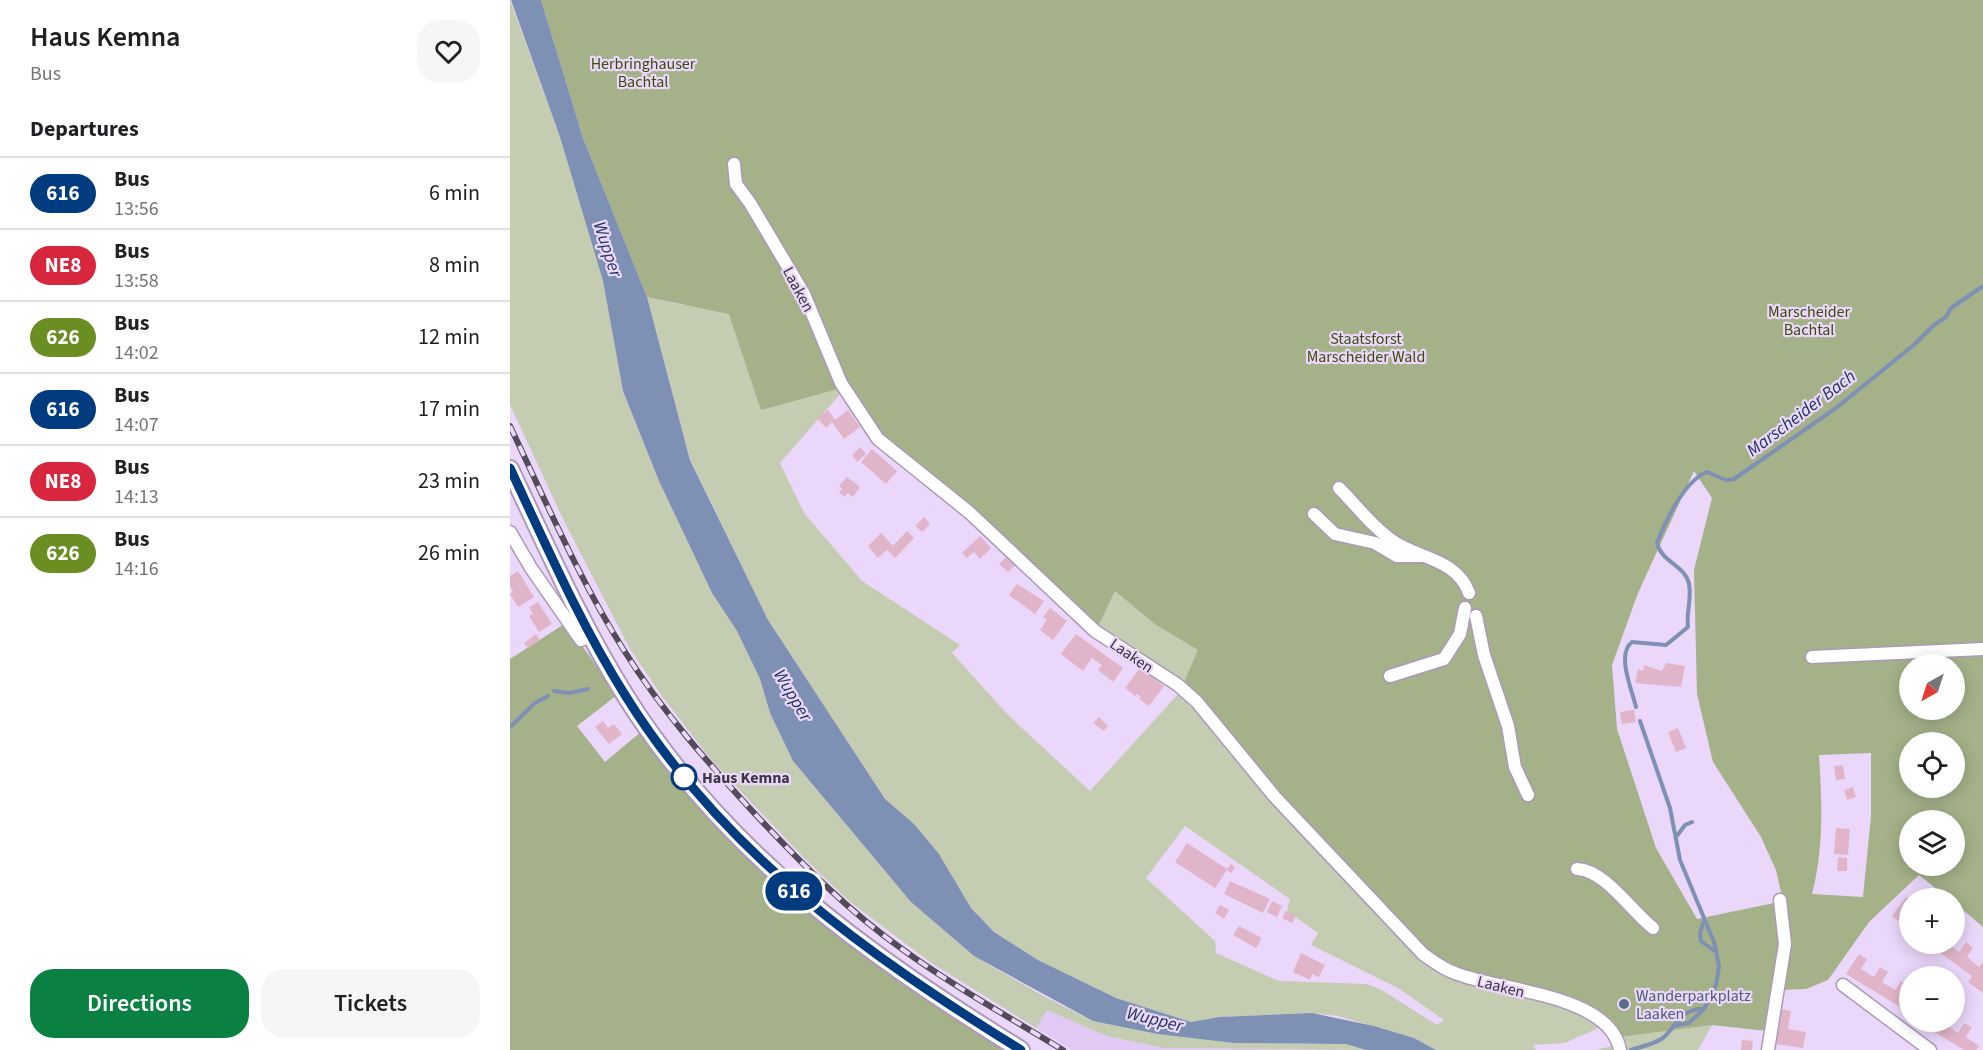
<!DOCTYPE html>
<html lang="en">
<head>
<meta charset="utf-8">
<style>
	:root { --surface:#fff; --page:#f6f6f6; --text:#202124; --muted:#757577; --line:#e0e0e0; --accent:#0b8043 }
	body { margin:0; font-family:"Source Sans 3",sans-serif; background:var(--page); color:var(--text); height:100vh; display:flex; flex-direction:column; font-size:22px; white-space:nowrap }
	* { box-sizing:border-box; margin:0 }
	p { font-size:20px; color:var(--muted) }
	.icon { flex:none; width:33px; height:33px; fill:none; stroke:currentColor; stroke-width:2; stroke-linecap:round; stroke-linejoin:round }
	.map { position:relative; flex:1; overflow:hidden }
	.panel { display:flex; flex-direction:column; background:var(--surface); width:510px }
	.panel>* { flex:none }
	.badge { padding:0 12px; border-radius:20px; font-size:21px; line-height:39px }
	.needle { width:39px; rotate:219deg }
	.tools { position:absolute; left:1389px; top:654px; display:grid; gap:12px }
	.tools a { display:grid; place-items:center; width:66px; height:66px; border-radius:50%; background:var(--surface); box-shadow:0 3px 15px #0003; font-size:30px }
	.map>.badge { position:absolute; translate:-50% -50%; box-shadow:0 0 0 3px #fff }
	h2 { padding:0 30px; font-size:22px; line-height:54px }
	.round { display:grid; place-items:center; flex:none; width:63px; height:63px; border-radius:24px; background:var(--page) }
	.overview { display:flex; align-items:center; justify-content:space-between; height:102px; padding:0 30px }
	h1 { font-size:28px; font-weight:600; line-height:45px }
	.cta { display:flex; gap:12px; margin-top:auto; padding:12px 30px }
	.cta a { flex:1; height:69px; border-radius:24px; background:var(--accent); color:#fff; font-size:24px; font-weight:600; line-height:69px; text-align:center }
	.cta a+a { background:var(--page); color:var(--text) }
	ul { padding:0; list-style:none }
	li { display:flex; align-items:center; gap:18px; height:72px; padding:0 30px; border-top:2px solid var(--line) }
	li div { flex:1 }
	li b { display:block; font-size:22px }
	li em { font-style:normal }
	li .badge { min-width:66px; font-weight:700; text-align:center }
	main { display:flex; flex:1; min-height:0 }
	.map>svg:first-child { display:block }
	.built { fill:#e0caf3 }
	.green { fill:#c4ccb2; fill-rule:evenodd }
	.forest { fill:#a4b189; fill-rule:evenodd }
	.water { fill:#7e90b3 }
	.lines { fill:none; stroke-linecap:round; stroke-linejoin:round }
	.stream { stroke:#7e90b3; stroke-width:4 }
	.building { fill:#e1b5c9 }
	.minor-casing { stroke:#ab9aba; stroke-width:15 }
	.secondary-casing { stroke:#ab9aba; stroke-width:20 }
	.minor { stroke:#fff; stroke-width:12 }
	.secondary { stroke:#fff; stroke-width:16 }
	.rail-casing { stroke:#534a5a; stroke-width:6 }
	.rail { stroke:#ead7fa; stroke-width:4; stroke-dasharray:11; stroke-linecap:butt }
	.line-casing { stroke:#fff; stroke-width:14 }
	.line { stroke:#003b80; stroke-width:9 }
	.stop-dot { fill:#fff; stroke:#003b80; stroke-width:3 }
	.service-dot { fill:#5c6f8a; stroke:#ead7fa; stroke-width:2 }
	.labels { text-anchor:middle; stroke-width:4.5; stroke-linejoin:round; paint-order:stroke }
	.park-label { font-size:16px; fill:#3c4b0b; stroke:#ead7fa }
	.street-label { font-size:16px; fill:#3c3542; stroke:#ead7fa }
	.stop-label { font-size:16px; font-weight:bold; fill:#3c3542; stroke:#ead7fa; text-anchor:start }
	.service-label { font-size:16px; fill:#4e5e75; stroke:#ead7fa; text-anchor:start }
	.water-label { font-size:18px; font-style:italic; fill:#1f3463; stroke:#ead7fa }
</style>
</head>
<body>
<main>
<section class="panel">
<div class="overview"><div><h1>Haus Kemna</h1><p>Bus</p></div><a class="round"><svg class="icon" aria-label="heart" viewBox="0 0 24 24"><path d="M12 20l-8-8c-3-5 5-10 8-4 3-6 11-1 8 4z"/></svg></a></div>
<h2>Departures</h2>
<ul>
<li><span class="badge" style="background:#003b80;color:#fff">616</span><div><b>Bus</b><p>13:56</p></div><em>6 min</em></li>
<li><span class="badge" style="background:#d7263d;color:#fff">NE8</span><div><b>Bus</b><p>13:58</p></div><em>8 min</em></li>
<li><span class="badge" style="background:#6b8e23;color:#fff">626</span><div><b>Bus</b><p>14:02</p></div><em>12 min</em></li>
<li><span class="badge" style="background:#003b80;color:#fff">616</span><div><b>Bus</b><p>14:07</p></div><em>17 min</em></li>
<li><span class="badge" style="background:#d7263d;color:#fff">NE8</span><div><b>Bus</b><p>14:13</p></div><em>23 min</em></li>
<li><span class="badge" style="background:#6b8e23;color:#fff">626</span><div><b>Bus</b><p>14:16</p></div><em>26 min</em></li>
</ul>
<div class="cta"><a>Directions</a><a>Tickets</a></div>
</section>
<div class="map">
<svg width="1473" height="1050" viewBox="0 0 1473 1050">
	<rect width="100%" height="100%" fill="#ead7fa"/>
	<!-- built -->
	<path class="built" d="M 537,1009 L 597,1036 L 653,1048 L 820,1050 L 563,1050 L 526,1028 Z"/>
	<!-- green -->
	<path class="green" d="M 0,0 L 50,137 L 93,281 L 113,391 L 149,481 L 202,593 L 227,631 L 250,679 L 260,713 L 283,761 L 401,902 L 464,956 L 535,997 L 583,1021 L 724,1043 L 836,1044 L 856,1050 L 653,1048 L 597,1036 L 537,1010 L 526,1028 L 420,962 L 339,901 L 295,859 L 203,762 L 152,696 L 120,649 L 55,523 L 0,405 Z
		M 182,0 L 331,393 L 270,463 L 294,513 L 352,581 L 450,645 L 442,653 L 498,715 L 580,791 L 670,692 L 586,631 L 605,591 L 646,625 L 688,650 L 1058,1003 L 1095,1025 L 1055,1043 L 1023,1045 L 1026,1050 L 926,1050 L 904,1038 L 828,1016 L 802,1013 L 709,1017 L 681,1022 L 606,998 L 528,960 L 484,932 L 461,908 L 429,854 L 404,824 L 375,799 L 258,620 L 180,459 L 137,297 L 173,305 ZM 675,826 L 780,899 L 777,911 L 808,933 L 801,945 L 888,988 L 934,1020 L 927,1025 L 870,989 L 856,984 L 769,981 L 706,953 L 705,941 L 636,878 Z
		M 1202,1025 L 1188,1050 L 1086,1050 L 1102,1046 L 1110,1037 Z"/>
	<!-- forest -->
	<path class="forest" d="M 31,0 L 1473,0 L 1473,927 L 1445,903 L 1444,898 L 1438,898 L 1409,875 L 1359,922 L 1318,980 L 1296,989 L 1271,990 L 1257,1031 L 1202,1025 L 1110,1037 L 1084,1016 L 924,962 L 670,692 L 688,650 L 646,625 L 605,591 L 586,631 L 366,436 L 335,387 L 251,410 L 219,314 L 137,297 L 73,138 ZM 1184,471 L 1202,498 L 1184,570 L 1187,694 L 1203,762 L 1251,837 L 1266,870 L 1273,901 L 1187,919 L 1146,848 L 1107,729 L 1102,665 L 1128,593 ZM 1400,664 L 1444,664 L 1444,710 L 1400,710 ZM 1400,742 L 1444,742 L 1444,788 L 1400,788 ZM 1361,753 L 1361,816 L 1353,897 L 1302,894 C 1314,847 1312,803 1309,755 ZM 1400,820 L 1444,820 L 1444,866 L 1400,866 Z
		M 56,623 L 107,695 L 67,726 L 95,762 L 132,731 L 293,907 L 347,949 L 499,1050 L 0,1050 L 0,659 Z"/>
	<!-- water -->
	<path class="water" d="M 1,0 L 31,0 L 73,138 L 137,297 L 180,460 L 258,620 L 375,799 L 404,824 L 429,854 L 461,908 L 484,932 L 528,960 L 606,998 L 681,1022 L 709,1017 L 802,1013 L 864,1026 L 904,1038 L 926,1050 L 856,1050 L 836,1044 L 724,1043 L 648,1034 L 583,1021 L 464,956 L 401,902 L 283,761 L 260,713 L 250,679 L 227,631 L 202,593 L 149,481 L 113,391 L 93,281 L 50,137 Z"/>
	<g class="lines">
		<!-- stream -->
		<path class="stream" d="M 44,691 L 59,693 L 78,689
			M 1126,707 C 1122,690 1106,654 1122,642 L 1156,645 L 1178,627 C 1176,613 1182,598 1179,584 C 1176,566 1151,562 1147,543 C 1155,522 1174,481 1197,472 L 1216,480 L 1224,479 L 1326,408 L 1405,344 L 1424,325 L 1436,317 L 1441,308 L 1473,286
			M 0,727 L 25,703 L 38,696
			M 1166,837 L 1175,825 L 1182,822
			M 1193,923 L 1190,933 L 1191,941 L 1206,952
			M 1163,1026 L 1179,1023 L 1194,1009
			M 1121,1050 C 1132,1046 1143,1045 1153,1038 C 1167,1025 1172,1008 1194,1009 L 1206,985 L 1209,966 L 1204,942 L 1170,860 L 1160,808 L 1130,721"/>
	</g>
	<!-- building -->
	<path class="building" d="M 318,410 L 325,420 L 338,410 L 350,427 L 334,439 L 322,422 L 316,428 L 307,418 Z
		M 350,447 L 356,454 L 347,462 L 342,455 Z
		M 362,449 L 387,471 L 376,484 L 351,462 Z
		M 337,477 L 350,487 L 343,497 L 338,493 L 335,497 L 329,493 L 332,489 L 329,486 Z
		M 414,517 L 420,524 L 412,532 L 405,526 Z
		M 397,531 L 404,538 L 385,558 L 377,550 L 368,558 L 358,546 L 371,533 L 383,546 Z
		M 470,536 L 481,548 L 470,559 L 464,552 L 457,558 L 452,553 Z
		M 497,556 L 506,565 L 498,572 L 489,564 Z
		M 8,571 L 24,597 L 8,607 L 0,594 L 3,591 L 0,586 L 0,576 Z
		M 507,584 L 534,601 L 525,614 L 499,595 Z
		M 28,602 L 42,624 L 29,632 L 19,616 L 23,614 L 19,607 Z
		M 540,608 L 557,621 L 543,640 L 530,630 L 537,620 L 533,617 Z
		M 26,634 L 30,640 L 18,648 L 14,643 Z
		M 566,634 L 613,668 L 603,682 L 588,670 L 592,665 L 582,658 L 573,671 L 551,654 Z
		M 1156,663 L 1175,666 L 1171,687 L 1125,683 L 1128,669 L 1133,671 L 1134,665 L 1152,671 Z
		M 630,668 L 654,686 L 639,706 L 629,699 L 631,697 L 627,694 L 625,696 L 615,688 Z
		M 1124,710 L 1126,722 L 1112,724 L 1110,712 Z
		M 589,717 L 598,726 L 594,731 L 583,723 Z
		M 93,721 L 98,728 L 104,724 L 112,734 L 99,744 L 85,727 Z
		M 1168,728 L 1176,748 L 1166,752 L 1158,732 Z
		M 1333,765 L 1335,779 L 1326,780 L 1324,766 Z
		M 1343,787 L 1346,797 L 1337,800 L 1334,790 Z
		M 1326,828 L 1340,829 L 1338,855 L 1324,854 Z
		M 677,843 L 717,869 L 721,864 L 725,867 L 721,873 L 717,870 L 705,888 L 665,862 Z
		M 1328,857 L 1337,858 L 1337,871 L 1327,871 Z
		M 720,881 L 760,899 L 753,913 L 714,894 Z
		M 1396,897 L 1400,900 L 1396,912 L 1400,915 L 1400,929 L 1382,916 Z
		M 762,901 L 772,906 L 767,917 L 757,912 Z
		M 710,905 L 719,910 L 714,919 L 705,913 Z
		M 776,911 L 786,916 L 782,923 L 772,918 Z
		M 729,926 L 752,938 L 746,948 L 723,935 Z
		M 1456,942 L 1463,948 L 1457,957 L 1469,967 L 1473,962 L 1473,993 L 1458,982 L 1462,976 L 1418,944 L 1438,944 L 1449,952 Z
		M 791,953 L 815,965 L 809,977 L 802,974 L 800,980 L 783,972 Z
		M 1349,954 L 1357,959 L 1351,969 L 1364,977 L 1370,967 L 1378,972 L 1372,982 L 1385,990 L 1391,981 L 1399,986 L 1393,995 L 1400,999 L 1400,1013 L 1336,974 Z
		M 1271,1009 L 1281,1011 L 1278,1029 L 1296,1032 L 1293,1048 L 1266,1044 Z
		M 1408,1022 L 1436,1022 L 1434,1024 L 1448,1033 L 1454,1023 L 1462,1027 L 1456,1037 L 1469,1046 L 1466,1050 L 1454,1050 Z
		M 1232,1040 L 1243,1041 L 1242,1050 L 1231,1050 Z"/>
	<g class="lines">
		<defs>
			<path id="minor" d="M 224,164 L 226,184 L 240,203 L 294,294 L 331,383 L 368,439 L 460,513 L 585,631 L 668,685 L 687,702 L 765,797 L 913,954 C 923,961 933,969 945,973 C 989,991 1100,994 1110,1050
				M 829,488 C 847,506 864,529 886,543 C 912,559 947,560 959,593
				M 804,514 L 825,534 L 865,543 L 887,556 L 912,556
				M 0,532 L 21,568 L 71,640 L 80,636
				M 966,616 L 974,655 L 998,726 L 1005,767 L 1018,795
				M 1302,657 L 1473,649
				M 880,676 L 934,659 L 950,634 L 955,608
				M 1067,869 C 1095,870 1121,911 1143,928
				M 1333,985 L 1420,1050
				M 1258,1050 L 1275,944 L 1270,900"/>
			<path id="secondary" d="M 0,469 C 36,545 70,623 115,695 C 214,853 356,954 511,1050"/>
		</defs>
		<!-- minor casing -->
		<use href="#minor" class="minor-casing"/>
		<!-- secondary casing -->
		<use href="#secondary" class="secondary-casing"/>
		<!-- minor -->
		<use href="#minor" class="minor"/>
		<!-- secondary -->
		<use href="#secondary" class="secondary"/>
		<defs>
			<path id="rail" d="M 0,426 C 36,502 70,581 115,652 C 152,711 198,763 245,814 C 291,863 337,910 392,949 C 443,986 499,1017 553,1050"/>
		</defs>
		<!-- rail casing -->
		<use href="#rail" class="rail-casing"/>
		<!-- rail -->
		<use href="#rail" class="rail"/>
	</g>
	<g class="lines">
		<defs>
			<path id="line" d="M 0,468 C 36,545 70,623 115,695 C 213,853 356,954 511,1050"/>
		</defs>
		<!-- line casing -->
		<use href="#line" class="line-casing"/>
		<!-- line -->
		<use href="#line" class="line"/>
	</g>
	<!-- markers -->
	<circle class="stop-dot" cx="174" cy="777" r="12"/>
	<circle class="service-dot" cx="1114" cy="1004" r="6"/>
	<g class="labels">
		<!-- park labels -->
		<g class="park-label">
			<text x="133" y="69">Herbringhauser<tspan x="133" dy="18">Bachtal</tspan></text>
			<text x="1299" y="317">Marscheider<tspan x="1299" dy="18">Bachtal</tspan></text>
			<text x="856" y="344">Staatsforst<tspan x="856" dy="18">Marscheider Wald</tspan></text>
		</g>
		<!-- street labels -->
		<g class="street-label">
			<text transform="translate(289 289) rotate(62)" y="6">Laaken</text>
			<text transform="translate(622 655) rotate(34)" y="6">Laaken</text>
			<text transform="translate(991 986) rotate(14)" y="6">Laaken</text>
		</g>
		<!-- stop labels -->
		<g class="stop-label">
			<text x="192" y="783">Haus Kemna</text>
		</g>
		<!-- service labels -->
		<g class="service-label">
			<text x="1126" y="1001">Wanderparkplatz<tspan x="1126" dy="18">Laaken</tspan></text>
		</g>
		<!-- water labels -->
		<g class="water-label">
			<text transform="translate(98 249) rotate(72)" y="6">Wupper</text>
			<text transform="translate(1291 413) rotate(-37)" y="6">Marscheider Bach</text>
			<text transform="translate(283 695) rotate(59)" y="6">Wupper</text>
			<text transform="translate(645 1019) rotate(14)" y="6">Wupper</text>
		</g>
	</g>
</svg>
<div class="tools">
<a><svg class="needle" viewBox="-14 -14 28 28"><path d="M0-13l5 13h-10z" fill="#e53935"/><path d="M0 13l5-13h-10z" fill="#757577"/></svg></a>
<a><svg class="icon" aria-label="locate" viewBox="0 0 24 24"><circle cx="12" cy="12" r="6"/><path d="M12 2v4M12 18v4M2 12h4M18 12h4"/></svg></a>
<a><svg class="icon" aria-label="layers" viewBox="0 0 24 24"><path d="M12 4l9 5-9 5-9-5zM3 14l9 5 9-5"/></svg></a>
<a>+</a>
<a>−</a>
</div>
<b class="badge" style="left:284px;top:891px;background:#003b80;color:#fff">616</b>
</div>
</main>
</body>
</html>
